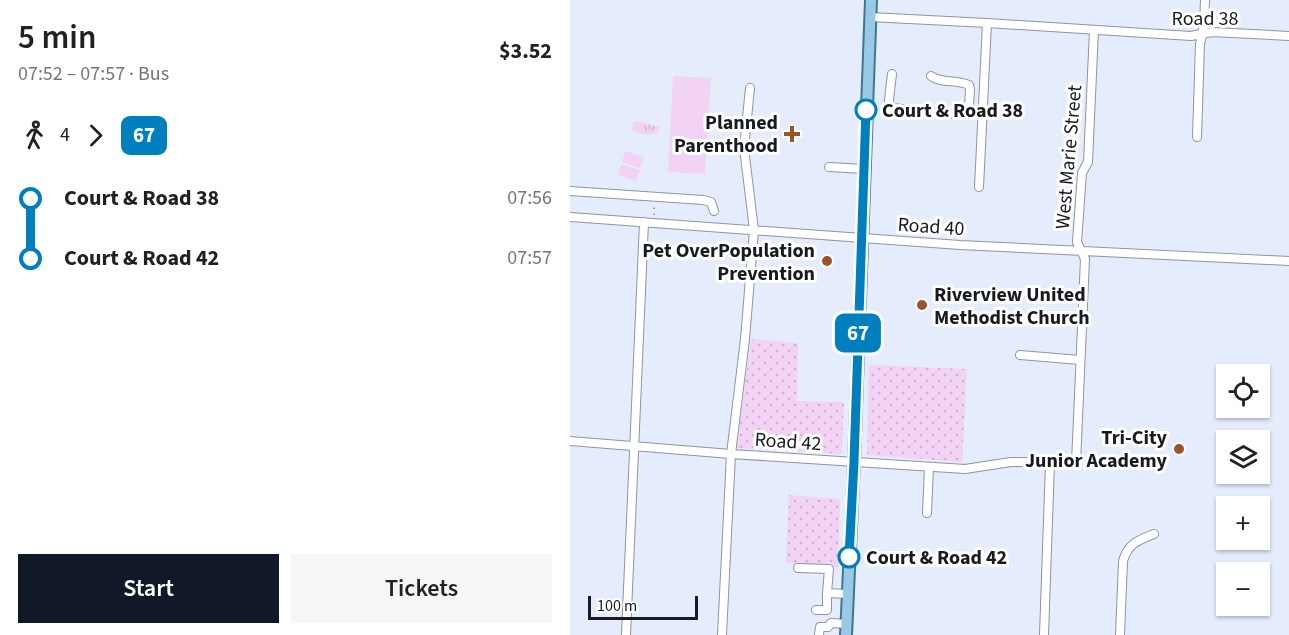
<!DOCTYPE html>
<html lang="en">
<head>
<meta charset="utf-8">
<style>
	:root { --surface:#fff; --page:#f6f6f6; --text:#202124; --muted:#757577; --accent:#111827 }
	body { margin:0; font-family:"Source Sans 3",sans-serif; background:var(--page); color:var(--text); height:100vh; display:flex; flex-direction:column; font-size:22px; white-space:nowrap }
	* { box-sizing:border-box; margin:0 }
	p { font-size:20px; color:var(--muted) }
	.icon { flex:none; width:33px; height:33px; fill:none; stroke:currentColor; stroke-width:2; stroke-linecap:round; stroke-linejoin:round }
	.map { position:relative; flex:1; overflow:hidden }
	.side { display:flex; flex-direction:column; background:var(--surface); width:570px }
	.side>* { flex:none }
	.badge { padding:0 12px; border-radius:9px; font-size:21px; line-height:39px }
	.tools { position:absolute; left:646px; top:364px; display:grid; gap:12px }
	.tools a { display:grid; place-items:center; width:54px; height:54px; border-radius:0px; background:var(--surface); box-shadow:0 2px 4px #0004; font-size:30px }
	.scale { position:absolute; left:18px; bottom:15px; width:110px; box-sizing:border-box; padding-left:6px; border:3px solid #171a1f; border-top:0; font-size:16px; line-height:21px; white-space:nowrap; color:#171a1f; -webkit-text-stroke:4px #fff; paint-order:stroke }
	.map>.badge { position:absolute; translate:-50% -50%; box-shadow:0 0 0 3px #fff }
	.legs { display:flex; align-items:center; gap:9px; height:66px; padding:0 18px; font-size:20px }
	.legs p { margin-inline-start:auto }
	.overview { display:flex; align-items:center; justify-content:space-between; height:102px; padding:0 18px }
	h1 { font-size:33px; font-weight:600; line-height:45px }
	.primary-button { display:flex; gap:12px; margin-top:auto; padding:12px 18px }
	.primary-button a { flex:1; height:69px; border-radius:0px; background:var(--accent); color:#fff; font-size:24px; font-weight:600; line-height:69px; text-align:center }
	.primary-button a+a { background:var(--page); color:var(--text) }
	ul { padding:0 18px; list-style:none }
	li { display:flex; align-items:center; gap:21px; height:60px; font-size:22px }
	li i { display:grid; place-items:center; width:9px; height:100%; margin:0 8px; background:currentColor }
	li i::after { content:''; width:15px; height:15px; margin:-8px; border:4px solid; border-radius:50%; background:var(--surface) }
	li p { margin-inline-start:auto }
	li:first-child i { background:linear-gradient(#0000 50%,currentColor 0) }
	li:last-child i { background:linear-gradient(currentColor 50%,#0000 0) }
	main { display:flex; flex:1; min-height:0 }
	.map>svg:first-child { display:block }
	.grass { fill:url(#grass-dots) }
	.park { fill:url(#park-tufts) }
	.pitch { fill:#f2d2f5 }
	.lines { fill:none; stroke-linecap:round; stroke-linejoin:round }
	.minor-casing { stroke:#8d94a2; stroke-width:10 }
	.major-casing { stroke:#3f7695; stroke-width:14 }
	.path { stroke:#828892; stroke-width:1.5; stroke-dasharray:1.5 4.5; stroke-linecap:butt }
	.minor { stroke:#fff; stroke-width:8 }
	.major { stroke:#99cae5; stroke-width:10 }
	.line-1-casing { stroke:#fff; stroke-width:14 }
	.line-1 { stroke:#007fbe; stroke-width:9 }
	.stop-1-dot { fill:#fff; stroke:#007fbe; stroke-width:3 }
	.poi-dot { fill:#995527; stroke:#fff; stroke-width:2 }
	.labels { text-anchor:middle; stroke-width:6; stroke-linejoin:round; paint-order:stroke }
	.street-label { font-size:20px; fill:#171a1f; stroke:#fff }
	.stop-label { font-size:20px; font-weight:bold; fill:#171a1f; stroke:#fff; text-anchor:start }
	.poi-label { font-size:20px; font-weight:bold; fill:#171a1f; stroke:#fff; text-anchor:end }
</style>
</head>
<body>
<main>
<section class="side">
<div class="overview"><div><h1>5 min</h1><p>07:52 – 07:57 · Bus</p></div><b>$3.52</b></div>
<div class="legs"><svg class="icon" aria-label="walk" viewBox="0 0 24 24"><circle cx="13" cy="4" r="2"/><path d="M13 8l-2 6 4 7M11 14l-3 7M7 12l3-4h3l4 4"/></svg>4<svg class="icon" aria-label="forward" viewBox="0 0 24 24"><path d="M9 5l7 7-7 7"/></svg><b class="badge" style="background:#007fbe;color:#fff">67</b></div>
<ul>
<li><i style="color:#007fbe"></i><b>Court &amp; Road 38</b><p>07:56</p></li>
<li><i style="color:#007fbe"></i><b>Court &amp; Road 42</b><p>07:57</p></li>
</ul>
<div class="primary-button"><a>Start</a><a>Tickets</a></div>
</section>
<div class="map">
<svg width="719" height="635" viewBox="0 0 719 635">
	<defs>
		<pattern id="grass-dots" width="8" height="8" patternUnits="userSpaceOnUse" patternTransform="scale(1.5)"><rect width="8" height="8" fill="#f2d2f5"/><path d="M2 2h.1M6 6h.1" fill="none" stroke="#cfb4d2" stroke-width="1.8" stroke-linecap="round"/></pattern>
		<pattern id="park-tufts" width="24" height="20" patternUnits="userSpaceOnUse" patternTransform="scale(1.5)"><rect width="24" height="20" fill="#f2d2f5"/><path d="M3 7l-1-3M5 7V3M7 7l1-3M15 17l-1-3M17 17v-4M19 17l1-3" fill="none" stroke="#cfb4d2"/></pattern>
	</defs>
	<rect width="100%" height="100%" fill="#e5edfc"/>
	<!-- grass -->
	<path class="grass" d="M 181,339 L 228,343 L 227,401 L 274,402 L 272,454 L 167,448 Z
		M 299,365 L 397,369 L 392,462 L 297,455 Z
		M 219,495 L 270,499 L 268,565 L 269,567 L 216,563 Z"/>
	<!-- park -->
	<path class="park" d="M 64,121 L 68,121 L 90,127 L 89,131 C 82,137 69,135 62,129 Z"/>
	<!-- pitch -->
	<path class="pitch" d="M 103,76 L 141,78 L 135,174 L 98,172 Z
		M 55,151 L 74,157 L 70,168 L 52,162 Z
		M 51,164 L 70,170 L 66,181 L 48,175 Z"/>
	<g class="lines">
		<defs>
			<path id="minor" d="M 300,17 L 417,23 L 621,36 L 642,32 L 719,36
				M 322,74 L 319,100 L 320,107 L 322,108 L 381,114 L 389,113 L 399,106 L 400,90 L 399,85 C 386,79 372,84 361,76
				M 627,137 L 630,44 L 634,25 L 635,0
				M 259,167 L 294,169
				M 409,187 L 417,23
				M 0,191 L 133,200 L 141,202 L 144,211
				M 0,217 L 390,245 L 719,261
				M 450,355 L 510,360
				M 0,441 L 161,454 L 395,469 L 441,462 L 506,463 L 515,259 L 507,242 L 512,173 L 518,162 L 524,30
				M 357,513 L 359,467
				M 228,568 L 259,569 L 257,593
				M 246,610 L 257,610 L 257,593 L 278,594
				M 56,635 L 74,222
				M 152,635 L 161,454 L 175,339 L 184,230 L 174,148 L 180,88
				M 249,635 L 250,627 L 258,627 L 261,623 L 277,624
				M 474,635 L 480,463
				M 550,635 L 553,561 C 558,543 569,540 584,534"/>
			<path id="major" d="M 276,635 L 284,462 L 301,0"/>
		</defs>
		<!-- minor casing -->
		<use href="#minor" class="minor-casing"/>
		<!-- major casing -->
		<use href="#major" class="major-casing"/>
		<!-- path -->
		<path class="path" d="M 84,215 L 84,205"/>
		<!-- minor -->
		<use href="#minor" class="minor"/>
		<!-- major -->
		<use href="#major" class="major"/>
	</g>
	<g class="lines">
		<defs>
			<path id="line-1" d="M 279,557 L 284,462 L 296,110"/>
		</defs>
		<!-- line-1 casing -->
		<use href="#line-1" class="line-1-casing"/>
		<!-- line-1 -->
		<use href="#line-1" class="line-1"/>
	</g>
	<!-- markers -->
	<g class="stop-1-dot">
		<circle cx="296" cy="110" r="10"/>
		<circle cx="279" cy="557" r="10"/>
	</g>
	<g class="poi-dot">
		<path d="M219 125h6v6h6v6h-6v6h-6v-6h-6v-6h6z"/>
		<circle cx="257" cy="261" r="6"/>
		<circle cx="352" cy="305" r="6"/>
		<circle cx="609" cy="449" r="6"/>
	</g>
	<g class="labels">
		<!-- street labels -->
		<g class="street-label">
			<text x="635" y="25">Road 38</text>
			<text transform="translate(498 157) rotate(-85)" y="7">West Marie Street</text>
			<text transform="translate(361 226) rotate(4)" y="7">Road 40</text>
			<text transform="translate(218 441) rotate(4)" y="7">Road 42</text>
		</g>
		<!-- stop labels -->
		<g class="stop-label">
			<text x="312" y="117">Court &amp; Road 38</text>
			<text x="296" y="564">Court &amp; Road 42</text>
		</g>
		<!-- poi labels -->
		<g class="poi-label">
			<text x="208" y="129">Planned<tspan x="208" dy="23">Parenthood</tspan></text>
			<text x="245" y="257">Pet OverPopulation<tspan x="245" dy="23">Prevention</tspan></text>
			<text x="364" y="301" text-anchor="start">Riverview United<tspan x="364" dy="23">Methodist Church</tspan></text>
			<text x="597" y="444">Tri-City<tspan x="597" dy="23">Junior Academy</tspan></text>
		</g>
	</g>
</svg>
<div class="tools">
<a><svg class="icon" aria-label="locate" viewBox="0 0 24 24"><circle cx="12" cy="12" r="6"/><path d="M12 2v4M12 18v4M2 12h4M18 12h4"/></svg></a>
<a><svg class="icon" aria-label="layers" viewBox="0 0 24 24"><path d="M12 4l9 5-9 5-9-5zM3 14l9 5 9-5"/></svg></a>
<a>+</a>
<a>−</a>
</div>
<div class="scale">100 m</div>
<b class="badge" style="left:288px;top:333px;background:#007fbe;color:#fff">67</b>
</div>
</main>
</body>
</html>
